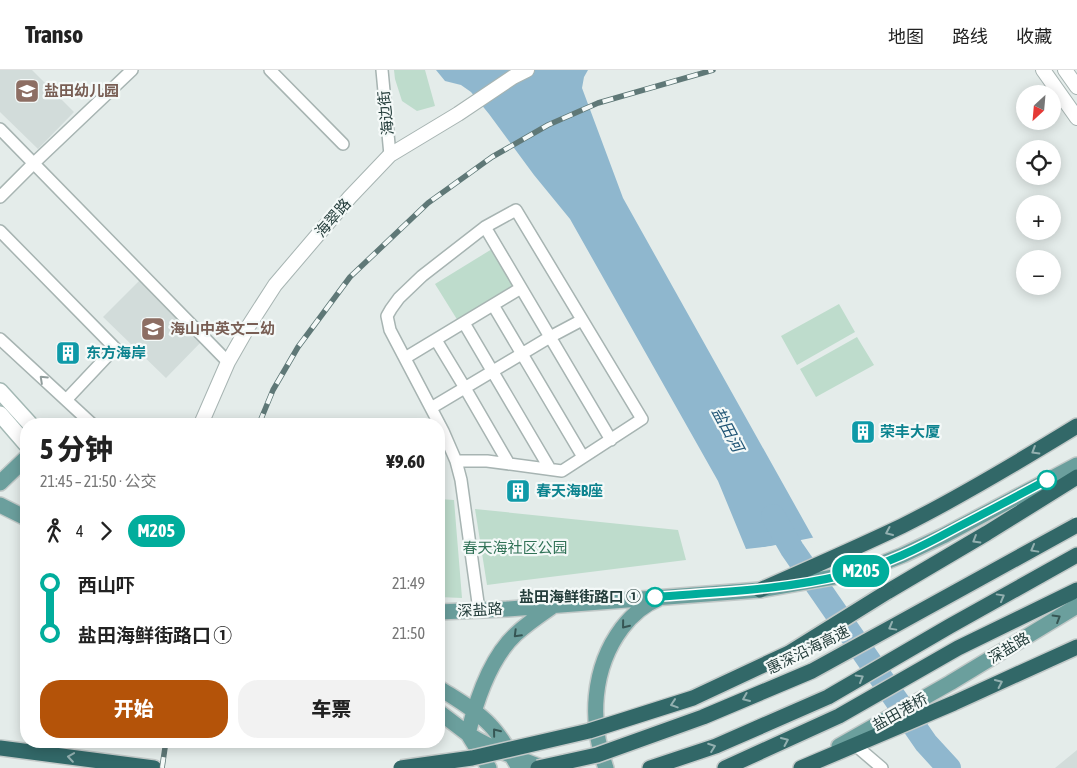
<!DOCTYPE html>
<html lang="zh">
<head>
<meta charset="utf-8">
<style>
	:root { --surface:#fff; --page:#f2f2f2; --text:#222; --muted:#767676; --line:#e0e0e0; --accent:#b45309 }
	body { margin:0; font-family:"Asap Condensed","Noto Sans SC",sans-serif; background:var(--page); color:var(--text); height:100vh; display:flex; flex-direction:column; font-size:19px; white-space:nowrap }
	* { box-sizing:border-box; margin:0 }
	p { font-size:16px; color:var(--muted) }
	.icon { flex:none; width:28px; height:28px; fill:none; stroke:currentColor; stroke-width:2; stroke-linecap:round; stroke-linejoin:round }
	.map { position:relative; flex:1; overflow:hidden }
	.panel { position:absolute; left:20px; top:348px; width:425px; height:330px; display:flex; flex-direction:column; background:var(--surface); border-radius:20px; box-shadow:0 2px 12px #0003 }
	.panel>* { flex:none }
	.badge { padding:0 10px; border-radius:16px; font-size:18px; line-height:32px }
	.needle { width:32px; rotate:206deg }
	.controls { position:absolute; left:1016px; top:15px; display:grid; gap:10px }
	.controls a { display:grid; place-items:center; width:45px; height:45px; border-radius:50%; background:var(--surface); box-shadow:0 2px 12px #0003; font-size:25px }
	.map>.badge { position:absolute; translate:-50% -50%; box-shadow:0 0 0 2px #fff }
	.legs { display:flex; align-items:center; gap:8px; height:55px; padding:0 20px; font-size:16px }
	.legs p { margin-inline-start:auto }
	.summary { display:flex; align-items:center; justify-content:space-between; height:85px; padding:0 20px }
	h1 { font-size:28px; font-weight:800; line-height:38px }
	.primary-button { display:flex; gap:10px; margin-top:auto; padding:10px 20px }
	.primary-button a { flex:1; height:58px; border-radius:20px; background:var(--accent); color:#fff; font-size:20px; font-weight:800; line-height:58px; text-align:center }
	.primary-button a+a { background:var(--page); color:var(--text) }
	ul { padding:0 20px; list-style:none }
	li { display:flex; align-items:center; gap:18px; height:50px; font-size:19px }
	li i { display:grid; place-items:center; width:8px; height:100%; margin:0 6px; background:currentColor }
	li i::after { content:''; width:12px; height:12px; margin:-6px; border:4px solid; border-radius:50%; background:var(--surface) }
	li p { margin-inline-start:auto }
	li:first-child i { background:linear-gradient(#0000 50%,currentColor 0) }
	li:last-child i { background:linear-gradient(currentColor 50%,#0000 0) }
	header { display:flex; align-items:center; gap:30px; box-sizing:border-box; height:70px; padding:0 25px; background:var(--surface); border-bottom:1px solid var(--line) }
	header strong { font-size:24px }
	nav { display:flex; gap:28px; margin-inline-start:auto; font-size:18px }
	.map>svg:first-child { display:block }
	.built { fill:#d2dcda }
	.green { fill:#bedccc }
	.water { fill:#8fb7ce }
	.pier { fill:#e4ecea }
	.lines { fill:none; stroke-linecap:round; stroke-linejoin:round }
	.river { stroke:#8fb7ce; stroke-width:24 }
	.minor-casing { stroke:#a7b4b2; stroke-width:14 }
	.tertiary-casing { stroke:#a7b4b2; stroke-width:16 }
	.secondary-casing { stroke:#a3b8b4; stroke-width:18 }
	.primary-casing { stroke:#c2c9c8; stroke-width:18 }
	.motorway-casing { stroke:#c2c9c8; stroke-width:18 }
	.minor { stroke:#fff; stroke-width:11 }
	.tertiary { stroke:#fff; stroke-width:14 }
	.secondary { stroke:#fff; stroke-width:15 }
	.primary { stroke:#6b9f9d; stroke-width:15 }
	.motorway { stroke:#326868; stroke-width:15 }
	.rail-casing { stroke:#5f7877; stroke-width:5.5 }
	.rail { stroke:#f4f9f8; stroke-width:4; stroke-dasharray:11; stroke-linecap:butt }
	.motorway-bridge-casing { stroke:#c2c9c8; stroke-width:18; stroke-linecap:butt }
	.motorway-bridge { stroke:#326868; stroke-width:15 }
	.oneway { stroke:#929e9d }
	.oneway2 { stroke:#93b0b0 }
	.oneway3 { stroke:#365654 }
	.line-1-casing { stroke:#fff; stroke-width:11 }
	.line-1 { stroke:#01ad9c; stroke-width:8 }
	.stop-1-dot { fill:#fff; stroke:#01ad9c; stroke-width:2.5 }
	.labels { text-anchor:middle; stroke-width:4.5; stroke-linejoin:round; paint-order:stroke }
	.education-label { font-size:15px; font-weight:bold; fill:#785e54; stroke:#f4f9f8; text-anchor:start }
	.street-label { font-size:15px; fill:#243d3b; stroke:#f4f9f8 }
	.culture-label { font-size:15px; font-weight:bold; fill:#0d838f; stroke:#f4f9f8; text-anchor:start }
	.park-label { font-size:15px; fill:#317257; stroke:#f4f9f8 }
	.stop-label { font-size:15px; font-weight:bold; fill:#243d3b; stroke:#f4f9f8; text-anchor:end }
	.water-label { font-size:16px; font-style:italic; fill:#215676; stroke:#f4f9f8 }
</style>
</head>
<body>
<header>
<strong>Transo</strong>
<nav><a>地图</a><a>路线</a><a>收藏</a></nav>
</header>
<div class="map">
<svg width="1077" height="698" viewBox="0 0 1077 698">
	<rect width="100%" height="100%" fill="#e4ecea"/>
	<!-- built -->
	<path class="built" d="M 0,0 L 32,0 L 74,42 L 38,79 L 0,42 Z
		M 140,210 L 202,271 L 166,308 L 103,247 Z
		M 1077,680 L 1077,698 L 1055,698 Z"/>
	<!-- green -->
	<path class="green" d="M 394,0 L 425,0 L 435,36 L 417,41 L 402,31 L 395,9 Z
		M 492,179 L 515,216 L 458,251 L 435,214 Z
		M 839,234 L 855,262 L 797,295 L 781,266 Z
		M 857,267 L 874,295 L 816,327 L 800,299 Z
		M 439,429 L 454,430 L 462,528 L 439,527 Z
		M 475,439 L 678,460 L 686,490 L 487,515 Z"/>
	<!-- water -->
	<path class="water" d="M 436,0 L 588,0 L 584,7 L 582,18 L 623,128 L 815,471 L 746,479 L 718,411 L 570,149 L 534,105 L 489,44 L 471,22 L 461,15 L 445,11 Z"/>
	<!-- pier -->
	<path class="pier" d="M 816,467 L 817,471 L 815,473 L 745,481 Z"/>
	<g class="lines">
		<!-- river -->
		<path class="river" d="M 773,446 L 792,479 L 926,673 L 949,698"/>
		<defs>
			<path id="minor" d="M 270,0 L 343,74
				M 382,0 L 390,85
				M 0,59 L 228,292
				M 0,127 L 33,94 L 132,0
				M 485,157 L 611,370
				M 0,161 L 115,278 L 66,330
				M 493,235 L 583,387
				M 464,253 L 550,399
				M 0,269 L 92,354
				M 436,270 L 465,318 L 509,394
				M 405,288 L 521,218
				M 431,338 L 550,267 L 582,250
				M 456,391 L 487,391 L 562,401 L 642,349 L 516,140 L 485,157 L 422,206 L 399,228 L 391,239 L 387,246 L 390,260 L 443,361 L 456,391 L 461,410 L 479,540
				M 853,671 L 855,675 L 882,698"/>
			<path id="tertiary" d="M 1043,0 L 1077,48
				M 1065,0 L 1077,17
				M 201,354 L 228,292 L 248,257 L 275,215 L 350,127 L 390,85 L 458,44 L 513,7 L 527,0"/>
			<path id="secondary" d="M 0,321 L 30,354
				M 0,344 L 26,374"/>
			<path id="primary" d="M 0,413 L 26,388
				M 0,435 L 26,448
				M 439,542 L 507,539 L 760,520 L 845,505 L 873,497 L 903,485 L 943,466 L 1077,395
				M 439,618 C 456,629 476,640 490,655 C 502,667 510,683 519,698
				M 439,642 L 468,664 L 489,698
				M 468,664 C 476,631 491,587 516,564 C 528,553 540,545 553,536
				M 468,664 C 492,679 518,689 544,698
				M 839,676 L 950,613 L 1077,536
				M 606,698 C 589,652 592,598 622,558 C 632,545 643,535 658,529"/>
			<path id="motorway" d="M 760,520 C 808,499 856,478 902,456 C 962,426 1020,391 1077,356
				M 887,522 L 987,463 L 1077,407
				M 0,678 L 154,698
				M 650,698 L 716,676 L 828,627 L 950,556 L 1077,485
				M 725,698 L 839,646 L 958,578 L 1077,520
				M 801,698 L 954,633 L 1077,577"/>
		</defs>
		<!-- minor casing -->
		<use href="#minor" class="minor-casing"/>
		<!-- tertiary casing -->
		<use href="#tertiary" class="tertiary-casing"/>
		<!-- secondary casing -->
		<use href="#secondary" class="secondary-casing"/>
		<!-- primary casing -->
		<use href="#primary" class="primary-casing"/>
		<!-- motorway casing -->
		<use href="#motorway" class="motorway-casing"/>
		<!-- minor -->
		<use href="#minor" class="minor"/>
		<!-- tertiary -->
		<use href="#tertiary" class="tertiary"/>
		<!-- secondary -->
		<use href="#secondary" class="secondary"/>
		<!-- primary -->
		<use href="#primary" class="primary"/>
		<!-- motorway -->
		<use href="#motorway" class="motorway"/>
		<defs>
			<path id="rail" d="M 259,354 L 273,320 L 298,277 L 350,207 L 428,133 L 492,87 L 548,55 L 598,33 L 713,0
				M 162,698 L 166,671"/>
		</defs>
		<!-- rail casing -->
		<use href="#rail" class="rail-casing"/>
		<!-- rail -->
		<use href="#rail" class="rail"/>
		<defs>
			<path id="motorway-bridge" d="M 401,698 L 472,688 L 589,661 L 693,628 L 789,583 L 887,522
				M 538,698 L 597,685 L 703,647 L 812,601 L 1077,455"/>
		</defs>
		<!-- motorway-bridge casing -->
		<use href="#motorway-bridge" class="motorway-bridge-casing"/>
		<!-- motorway-bridge -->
		<use href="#motorway-bridge" class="motorway-bridge"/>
	</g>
	<!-- one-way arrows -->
	<defs><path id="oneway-chevron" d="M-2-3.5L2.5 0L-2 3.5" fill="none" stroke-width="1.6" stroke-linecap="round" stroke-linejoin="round" transform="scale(1.25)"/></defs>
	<use class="oneway" href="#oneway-chevron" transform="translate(43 309) rotate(-137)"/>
	<g class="oneway2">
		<use href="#oneway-chevron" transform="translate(1035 381) rotate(149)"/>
		<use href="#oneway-chevron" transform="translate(889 462) rotate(156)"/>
		<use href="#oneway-chevron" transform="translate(976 470) rotate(149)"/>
		<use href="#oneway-chevron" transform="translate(1034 479) rotate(151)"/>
		<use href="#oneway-chevron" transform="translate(1001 527) rotate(-29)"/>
		<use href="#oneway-chevron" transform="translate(892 557) rotate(151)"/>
		<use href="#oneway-chevron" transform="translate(860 608) rotate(-30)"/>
		<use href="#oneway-chevron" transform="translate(999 613) rotate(-25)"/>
		<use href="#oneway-chevron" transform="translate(746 628) rotate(157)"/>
		<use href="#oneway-chevron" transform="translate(674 634) rotate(162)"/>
		<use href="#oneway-chevron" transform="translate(785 671) rotate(-24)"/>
		<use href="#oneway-chevron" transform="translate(712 677) rotate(-20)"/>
		<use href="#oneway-chevron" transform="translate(71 687) rotate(-172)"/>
	</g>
	<g class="oneway3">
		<use href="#oneway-chevron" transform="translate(1057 548) rotate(-31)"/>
		<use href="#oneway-chevron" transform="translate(625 555) rotate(129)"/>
		<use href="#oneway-chevron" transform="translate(517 564) rotate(135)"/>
		<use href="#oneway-chevron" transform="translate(496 662) rotate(-129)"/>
	</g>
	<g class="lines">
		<defs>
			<path id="line-1" d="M 655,527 C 719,522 782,520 844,505 C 884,496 921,477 956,458 C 987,442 1017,426 1047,410"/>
		</defs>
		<!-- line-1 casing -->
		<use href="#line-1" class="line-1-casing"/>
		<!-- line-1 -->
		<use href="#line-1" class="line-1"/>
	</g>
	<!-- icons -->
	<defs>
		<symbol id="school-square" viewBox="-11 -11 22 22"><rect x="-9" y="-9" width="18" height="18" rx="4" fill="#8d6e63" stroke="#f4f9f8"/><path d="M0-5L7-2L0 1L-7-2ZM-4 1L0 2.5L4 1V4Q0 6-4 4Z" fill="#fff"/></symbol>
		<symbol id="building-square" viewBox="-11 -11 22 22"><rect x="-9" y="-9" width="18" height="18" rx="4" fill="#0f9aa8" stroke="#f4f9f8"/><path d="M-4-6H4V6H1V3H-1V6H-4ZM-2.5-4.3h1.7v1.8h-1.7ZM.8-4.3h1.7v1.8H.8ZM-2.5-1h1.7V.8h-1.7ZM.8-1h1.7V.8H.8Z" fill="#fff"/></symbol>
	</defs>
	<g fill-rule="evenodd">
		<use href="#school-square" x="13" y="7" width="28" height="28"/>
		<use href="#school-square" x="139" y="245" width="28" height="28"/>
		<use href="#building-square" x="54" y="269" width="28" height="28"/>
		<use href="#building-square" x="849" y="348" width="28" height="28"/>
		<use href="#building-square" x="504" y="407" width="28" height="28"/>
	</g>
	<!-- markers -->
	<g class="stop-1-dot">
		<circle cx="1047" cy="410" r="9"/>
		<circle cx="655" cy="527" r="9"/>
	</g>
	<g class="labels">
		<!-- education labels -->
		<g class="education-label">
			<text x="44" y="26">盐田幼儿园</text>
			<text x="170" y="264">海山中英文二幼</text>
		</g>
		<!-- street labels -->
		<g class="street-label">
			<text transform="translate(386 43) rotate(-96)" y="5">海边街</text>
			<text transform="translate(333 148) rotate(-49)" y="5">海翠路</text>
			<text transform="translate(480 540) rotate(-3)" y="5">深盐路</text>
			<text transform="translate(1009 578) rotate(-31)" y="5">深盐路</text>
			<text transform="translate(808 580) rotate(-26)" y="5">惠深沿海高速</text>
			<text transform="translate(900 642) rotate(-29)" y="5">盐田港桥</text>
		</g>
		<!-- culture labels -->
		<g class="culture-label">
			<text x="86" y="288">东方海岸</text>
			<text x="880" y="367">荣丰大厦</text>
			<text x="536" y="426">春天海B座</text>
		</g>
		<!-- park labels -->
		<g class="park-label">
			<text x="515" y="483">春天海社区公园</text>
		</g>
		<!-- stop labels -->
		<g class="stop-label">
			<text x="641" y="532">盐田海鲜街路口 ①</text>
		</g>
		<!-- water labels -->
		<g class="water-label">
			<text transform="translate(728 359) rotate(62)" y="6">盐田河</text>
		</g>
	</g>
</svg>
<div class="controls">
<a><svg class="needle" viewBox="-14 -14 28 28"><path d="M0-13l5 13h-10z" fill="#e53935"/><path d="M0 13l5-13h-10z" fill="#767676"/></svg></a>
<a><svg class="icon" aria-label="locate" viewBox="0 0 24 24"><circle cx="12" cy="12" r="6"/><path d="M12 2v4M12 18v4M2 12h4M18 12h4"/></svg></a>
<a>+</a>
<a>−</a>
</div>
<b class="badge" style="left:861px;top:501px;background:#01ad9c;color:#fff">M205</b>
<section class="panel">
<div class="summary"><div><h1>5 分钟</h1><p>21:45 – 21:50 · 公交</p></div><b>¥9.60</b></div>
<div class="legs"><svg class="icon" aria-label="walk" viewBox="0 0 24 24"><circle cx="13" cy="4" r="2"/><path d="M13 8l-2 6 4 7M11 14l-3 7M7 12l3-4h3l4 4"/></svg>4<svg class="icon" aria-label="forward" viewBox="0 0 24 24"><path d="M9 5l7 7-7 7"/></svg><b class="badge" style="background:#01ad9c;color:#fff">M205</b></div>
<ul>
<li><i style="color:#01ad9c"></i><b>西山吓</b><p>21:49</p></li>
<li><i style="color:#01ad9c"></i><b>盐田海鲜街路口 ①</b><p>21:50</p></li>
</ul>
<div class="primary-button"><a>开始</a><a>车票</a></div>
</section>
</div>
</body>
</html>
